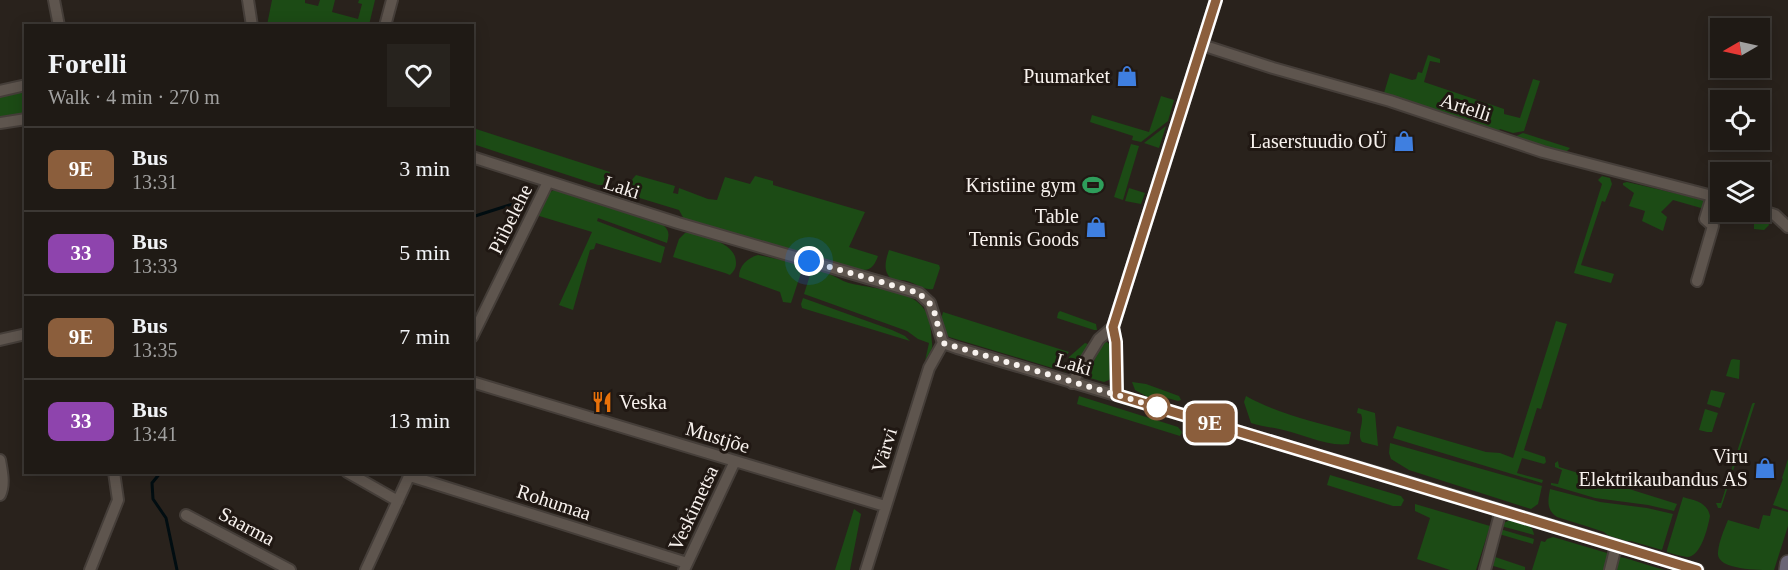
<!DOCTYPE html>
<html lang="en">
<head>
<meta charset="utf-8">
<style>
	:root { --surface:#1f1a15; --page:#27231e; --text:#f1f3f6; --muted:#a1a1a0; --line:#3c3834 }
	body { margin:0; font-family:"Times New Roman",serif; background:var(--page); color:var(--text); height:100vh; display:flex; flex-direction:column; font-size:22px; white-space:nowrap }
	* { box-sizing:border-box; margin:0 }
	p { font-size:20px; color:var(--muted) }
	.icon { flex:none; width:33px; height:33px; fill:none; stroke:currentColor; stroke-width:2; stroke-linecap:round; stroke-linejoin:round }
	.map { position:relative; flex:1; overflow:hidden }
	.drawer { position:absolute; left:24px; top:24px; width:450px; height:450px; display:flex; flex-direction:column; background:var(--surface); border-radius:0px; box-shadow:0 3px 15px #0003,0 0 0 2px var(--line) }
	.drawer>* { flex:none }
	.badge { padding:0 12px; border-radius:9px; font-size:21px; line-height:39px }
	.needle { width:39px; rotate:261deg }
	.controls { position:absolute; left:1710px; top:18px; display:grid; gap:12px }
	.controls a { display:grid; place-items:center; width:60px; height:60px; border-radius:0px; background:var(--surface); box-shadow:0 3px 15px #0003,0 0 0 2px var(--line); font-size:30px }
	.you { position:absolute; width:30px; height:30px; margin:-15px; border:4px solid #fff; border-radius:50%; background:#1a73e8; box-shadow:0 0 0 9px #1a73e833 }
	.map>.badge { position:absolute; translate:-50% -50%; box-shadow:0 0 0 3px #fff }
	.round { display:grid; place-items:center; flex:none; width:63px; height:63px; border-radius:0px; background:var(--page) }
	.headline { display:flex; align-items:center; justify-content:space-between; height:102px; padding:0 24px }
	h1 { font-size:28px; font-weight:700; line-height:45px }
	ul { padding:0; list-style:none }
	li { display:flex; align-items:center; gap:18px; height:84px; padding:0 24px; border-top:2px solid var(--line) }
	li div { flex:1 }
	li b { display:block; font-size:22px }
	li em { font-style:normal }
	li .badge { min-width:66px; font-weight:700; text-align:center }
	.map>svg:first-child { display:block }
	.green { fill:#1c4b15 }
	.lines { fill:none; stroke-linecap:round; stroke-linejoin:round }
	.stream { stroke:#010d11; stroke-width:3 }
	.minor-casing { stroke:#453e39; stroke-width:14 }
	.secondary-casing { stroke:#453e39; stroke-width:18 }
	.minor { stroke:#5e554e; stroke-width:10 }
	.secondary { stroke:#6a6575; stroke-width:15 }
	.line-casing { stroke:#fff; stroke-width:14 }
	.line { stroke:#8b5e3c; stroke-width:9 }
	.walk { stroke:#f8f2ee; stroke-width:6; stroke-dasharray:0 10.8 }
	.stop-dot { fill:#fff; stroke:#8b5e3c; stroke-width:3 }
	.labels { text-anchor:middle; stroke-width:6; stroke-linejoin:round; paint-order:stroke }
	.poi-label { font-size:20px; fill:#f8f2ee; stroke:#201813; text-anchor:end }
	.street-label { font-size:20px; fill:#f8f2ee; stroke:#201813 }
</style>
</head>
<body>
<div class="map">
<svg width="1788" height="570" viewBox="0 0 1788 570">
	<rect width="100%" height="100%" fill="#29221c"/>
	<!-- green -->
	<path class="green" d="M 272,0 L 305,0 L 305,3 L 318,6 L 320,0 L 335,0 L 332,12 L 358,19 L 362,4 L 358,3 L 359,0 L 375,0 L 369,25 L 267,25 Z
		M 1428,55 L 1440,59 L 1440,63 L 1430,61 L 1424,82 L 1504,109 L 1504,114 L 1520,118 L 1533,79 L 1540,81 L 1524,131 L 1513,133 L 1500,129 L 1498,132 L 1384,93 L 1390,73 L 1412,80 L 1416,79 L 1418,72 L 1422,73 Z
		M 25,90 L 25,116 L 0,121 L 0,95 Z
		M 1161,96 L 1174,100 L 1168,121 L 1141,142 L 1132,140 L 1133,136 L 1090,122 L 1092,115 L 1149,132 Z
		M 1166,126 L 1159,148 L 1144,143 Z
		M 473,128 L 610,172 L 608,181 L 602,185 L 598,185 L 473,144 Z
		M 1523,133 L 1570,148 L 1567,151 L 1562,153 L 1514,137 Z
		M 1131,144 L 1139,146 L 1123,200 L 1114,197 Z
		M 636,175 L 675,186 L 673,193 L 678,194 L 679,188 L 708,199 L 717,200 L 725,177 L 750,184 L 755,176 L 773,181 L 773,185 L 865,212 L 849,247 L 878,256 C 875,264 872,270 863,270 C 852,271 830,260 819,257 C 774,244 729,233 685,221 L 679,210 L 633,196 C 628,188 629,182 636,175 Z
		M 1602,176 L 1610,178 L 1612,184 L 1605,202 L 1602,201 L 1581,265 L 1614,274 L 1611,283 L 1574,273 L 1602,184 L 1598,180 Z
		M 1627,182 L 1704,200 L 1703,211 L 1701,211 L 1701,208 L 1673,200 L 1661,212 L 1667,217 L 1663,231 L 1642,221 L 1645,211 L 1629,206 L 1634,193 L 1623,185 L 1623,183 Z
		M 1129,188 L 1145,193 L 1141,204 L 1125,201 Z
		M 554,190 L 663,225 C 670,231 669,235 667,243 L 598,218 L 597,221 L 665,247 L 661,263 L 596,243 L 594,249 L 590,250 L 573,310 L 559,305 L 592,232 L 536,215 L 548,193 Z
		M 1720,201 L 1720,212 L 1753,212 L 1767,216 L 1769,225 L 1764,230 L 1754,229 L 1754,223 L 1714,210 L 1714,205 Z
		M 685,233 L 691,233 C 706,238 736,242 736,263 C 736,268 734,271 730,275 L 725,273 L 673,257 L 679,239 Z
		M 889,250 L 939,265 L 940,268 L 933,289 C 919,291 910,276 895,281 C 882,274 885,262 889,250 Z
		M 758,255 L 795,263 L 799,266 L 801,273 L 791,303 L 783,302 L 780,292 L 739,277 C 739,266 747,258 758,255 Z
		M 816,270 C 827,271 836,278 846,282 C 877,292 929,285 931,331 C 932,350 935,344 925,361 L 929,343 L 918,339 L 907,331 L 804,294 L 810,275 Z
		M 803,298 L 892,330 L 905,336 L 910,341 L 802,308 L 801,304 Z
		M 1060,311 L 1096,324 L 1097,330 L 1094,330 L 1057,318 L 1058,313 Z
		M 943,312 L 1069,352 L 1065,357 L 1059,370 L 949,337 C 942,330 940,321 943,312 Z
		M 1556,321 L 1567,324 L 1541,409 L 1537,408 L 1524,450 L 1545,457 L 1546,462 L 1544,464 L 1522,458 L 1517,473 L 1543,480 L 1542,483 L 1393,438 L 1397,426 L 1486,452 L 1500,453 L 1513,458 Z
		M 1107,342 L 1109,344 L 1112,375 L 1109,380 L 1104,382 L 1090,378 L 1089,376 L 1097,353 L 1104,343 Z
		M 1085,343 L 1091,345 L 1074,370 L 1071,372 L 1064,372 L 1069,357 Z
		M 1733,359 L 1740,360 L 1739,379 L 1726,376 L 1731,360 Z
		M 1132,382 L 1146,384 L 1179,396 L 1181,400 L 1178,401 L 1160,396 L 1148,397 L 1135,390 Z
		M 1711,390 L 1725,393 L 1720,408 L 1707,404 Z
		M 1079,396 L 1178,427 L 1182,432 L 1180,436 L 1077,404 Z
		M 1246,396 C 1278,414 1316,422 1351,432 L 1349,444 C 1326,447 1301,433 1279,429 C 1269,427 1260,426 1251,423 L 1244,402 Z
		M 1753,403 L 1755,403 L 1721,508 L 1718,508 L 1716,503 L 1721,503 L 1752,404 Z
		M 1358,408 L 1375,413 L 1378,446 L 1362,442 C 1356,433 1365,423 1361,414 L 1357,413 Z
		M 1705,409 L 1718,413 L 1712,432 L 1707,432 L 1699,430 Z
		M 1390,443 L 1542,486 L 1538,504 L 1531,509 L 1409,470 L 1391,459 L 1389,453 Z
		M 1788,459 L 1788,510 L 1773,505 L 1783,479 L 1782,478 Z
		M 1558,461 L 1559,467 L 1677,504 L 1674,511 L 1648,505 L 1595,498 L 1551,485 L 1551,483 L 1558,484 L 1562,470 L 1555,467 L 1555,463 Z
		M 1330,475 L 1401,496 L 1404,500 L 1401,506 L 1393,506 L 1327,485 Z
		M 1550,489 L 1600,502 L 1647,508 L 1673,514 L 1662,550 L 1631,541 L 1625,541 L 1610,537 L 1604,532 L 1589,527 L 1557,517 C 1546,510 1548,500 1550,489 Z
		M 1683,497 C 1696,501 1707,502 1710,516 C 1708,527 1701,557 1687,557 C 1681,556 1673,554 1667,552 L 1667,550 Z
		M 1415,504 L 1490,526 L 1476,570 L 1450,570 L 1417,559 L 1430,518 L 1415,511 Z
		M 1772,508 L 1788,512 L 1788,526 L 1774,570 C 1758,570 1715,570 1718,552 C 1719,541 1724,530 1728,520 L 1759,529 L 1763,515 L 1770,516 Z
		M 854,509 L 861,514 L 850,570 L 835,570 Z
		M 1511,520 C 1521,522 1533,524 1534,535 L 1501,526 L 1503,523 Z
		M 1500,529 L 1534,539 L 1533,544 L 1499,534 Z
		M 1553,537 L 1607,553 L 1607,562 L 1605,570 L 1532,570 L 1541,541 L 1545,542 L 1547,539 Z
		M 1492,556 L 1525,567 L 1525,570 L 1507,570 L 1490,565 Z
		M 1619,557 L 1625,558 L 1664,570 L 1613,570 Z"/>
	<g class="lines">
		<!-- stream -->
		<path class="stream" d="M 472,217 L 525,200
			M 161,472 L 152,483 L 153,499 L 166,518 L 177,570"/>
		<defs>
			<path id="minor" d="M 54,0 L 59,26
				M 248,0 L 252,26
				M 385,26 L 392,0
				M 1202,45 L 1273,68 L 1390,101 L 1543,152 L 1720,198
				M 0,91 L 26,85
				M 0,123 L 26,119
				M 472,157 L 678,223 L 919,293 L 930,303 L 943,343 L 957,348 L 1415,484 L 1698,570
				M 1760,210 L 1775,215 L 1788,227
				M 1697,281 L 1713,226 L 1705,219 L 1712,196
				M 472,337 L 548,182
				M 0,340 L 26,334
				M 472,382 L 885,506
				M 1072,383 L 1099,339 L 1113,327
				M 1117,395 L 1116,342 L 1113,327 L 1216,0
				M 0,460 C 2,472 5,484 0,495
				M 347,472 L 398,501
				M 410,476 L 687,563
				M 186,515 L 290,570
				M 90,570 L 118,500 L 114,472
				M 366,570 L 411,472
				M 684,570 L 735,461
				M 866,570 L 929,368 L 943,343
				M 1485,570 L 1501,510
				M 1610,570 L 1616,546"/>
			<path id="secondary" d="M 1787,570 L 1788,563"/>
		</defs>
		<!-- minor casing -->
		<use href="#minor" class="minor-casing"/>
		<!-- secondary casing -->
		<use href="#secondary" class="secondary-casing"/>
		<!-- minor -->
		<use href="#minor" class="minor"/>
		<!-- secondary -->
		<use href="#secondary" class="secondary"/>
	</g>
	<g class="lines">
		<defs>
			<path id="line" d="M 1216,0 L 1113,327 L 1116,342 L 1117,395 L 1697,570"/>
		</defs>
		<!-- line casing -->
		<use href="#line" class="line-casing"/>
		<!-- line -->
		<use href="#line" class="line"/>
		<!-- walk -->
		<path class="walk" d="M 809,261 L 919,293 C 922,297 927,300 930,304 C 938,315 937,331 943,343 L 1157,407"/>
	</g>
	<!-- icons -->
	<defs>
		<symbol id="shop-bare" viewBox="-9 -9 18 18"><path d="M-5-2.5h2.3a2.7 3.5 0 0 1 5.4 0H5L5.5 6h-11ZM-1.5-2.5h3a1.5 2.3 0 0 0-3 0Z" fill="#3f7fe0" stroke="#201813" stroke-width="2.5" paint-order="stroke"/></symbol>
		<symbol id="stadium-bare" viewBox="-9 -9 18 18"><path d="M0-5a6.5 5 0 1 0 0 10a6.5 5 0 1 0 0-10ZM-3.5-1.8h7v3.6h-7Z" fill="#2e9e5b" stroke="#201813" stroke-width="2.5" paint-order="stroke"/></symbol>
		<symbol id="restaurant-bare" viewBox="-9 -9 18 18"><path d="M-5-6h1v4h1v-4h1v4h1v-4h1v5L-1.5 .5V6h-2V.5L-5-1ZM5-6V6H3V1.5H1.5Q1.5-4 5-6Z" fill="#e8710a" stroke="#201813" stroke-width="2.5" paint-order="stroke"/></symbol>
	</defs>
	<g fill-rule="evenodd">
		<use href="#shop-bare" x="1112" y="61" width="30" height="30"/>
		<use href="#shop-bare" x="1389" y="126" width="30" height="30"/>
		<use href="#stadium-bare" x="1078" y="170" width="30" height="30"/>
		<use href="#shop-bare" x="1081" y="212" width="30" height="30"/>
		<use href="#restaurant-bare" x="587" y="387" width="30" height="30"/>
		<use href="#shop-bare" x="1750" y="453" width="30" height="30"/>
	</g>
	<!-- markers -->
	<circle class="stop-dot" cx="1157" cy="407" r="12"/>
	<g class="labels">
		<!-- poi labels -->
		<g class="poi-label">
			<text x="1110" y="83">Puumarket</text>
			<text x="1387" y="148">Laserstuudio OÜ</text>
			<text x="1076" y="192">Kristiine gym</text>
			<text x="1079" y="223">Table<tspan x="1079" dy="23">Tennis Goods</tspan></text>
			<text x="619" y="409" text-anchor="start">Veska</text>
			<text x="1748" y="463">Viru<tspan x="1748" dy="23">Elektrikaubandus AS</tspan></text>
		</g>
		<!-- street labels -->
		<g class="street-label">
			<text transform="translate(1466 107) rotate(18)" y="7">Artelli</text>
			<text transform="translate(622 187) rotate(18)" y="7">Laki</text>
			<text transform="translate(510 219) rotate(-64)" y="7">Piibelehe</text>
			<text transform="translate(1074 364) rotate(16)" y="7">Laki</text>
			<text transform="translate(718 437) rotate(17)" y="7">Mustjõe</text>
			<text transform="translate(884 450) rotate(-73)" y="7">Värvi</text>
			<text transform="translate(554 502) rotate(18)" y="7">Rohumaa</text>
			<text transform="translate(693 508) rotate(-65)" y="7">Veskimetsa</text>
			<text transform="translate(247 526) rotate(28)" y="7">Saarma</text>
		</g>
	</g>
</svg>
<div class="controls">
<a><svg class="needle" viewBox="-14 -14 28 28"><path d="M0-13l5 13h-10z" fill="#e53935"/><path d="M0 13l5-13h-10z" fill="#a1a1a0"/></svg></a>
<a><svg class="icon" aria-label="locate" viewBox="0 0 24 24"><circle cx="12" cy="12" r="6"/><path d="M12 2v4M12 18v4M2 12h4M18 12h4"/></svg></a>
<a><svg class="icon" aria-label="layers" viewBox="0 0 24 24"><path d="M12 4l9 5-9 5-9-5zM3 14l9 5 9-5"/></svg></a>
</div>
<div class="you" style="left:809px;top:261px"></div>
<b class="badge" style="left:1210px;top:423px;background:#8b5e3c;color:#fff">9E</b>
<section class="drawer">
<div class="headline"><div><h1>Forelli</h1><p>Walk · 4 min · 270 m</p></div><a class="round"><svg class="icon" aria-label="heart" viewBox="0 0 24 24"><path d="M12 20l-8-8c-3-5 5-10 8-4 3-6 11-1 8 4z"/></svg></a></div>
<ul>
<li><span class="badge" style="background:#8b5e3c;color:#fff">9E</span><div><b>Bus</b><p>13:31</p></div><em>3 min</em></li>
<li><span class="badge" style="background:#8e44ad;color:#fff">33</span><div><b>Bus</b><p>13:33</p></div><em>5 min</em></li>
<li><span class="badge" style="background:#8b5e3c;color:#fff">9E</span><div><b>Bus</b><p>13:35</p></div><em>7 min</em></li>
<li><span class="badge" style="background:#8e44ad;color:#fff">33</span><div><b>Bus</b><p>13:41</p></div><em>13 min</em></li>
</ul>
</section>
</div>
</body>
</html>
